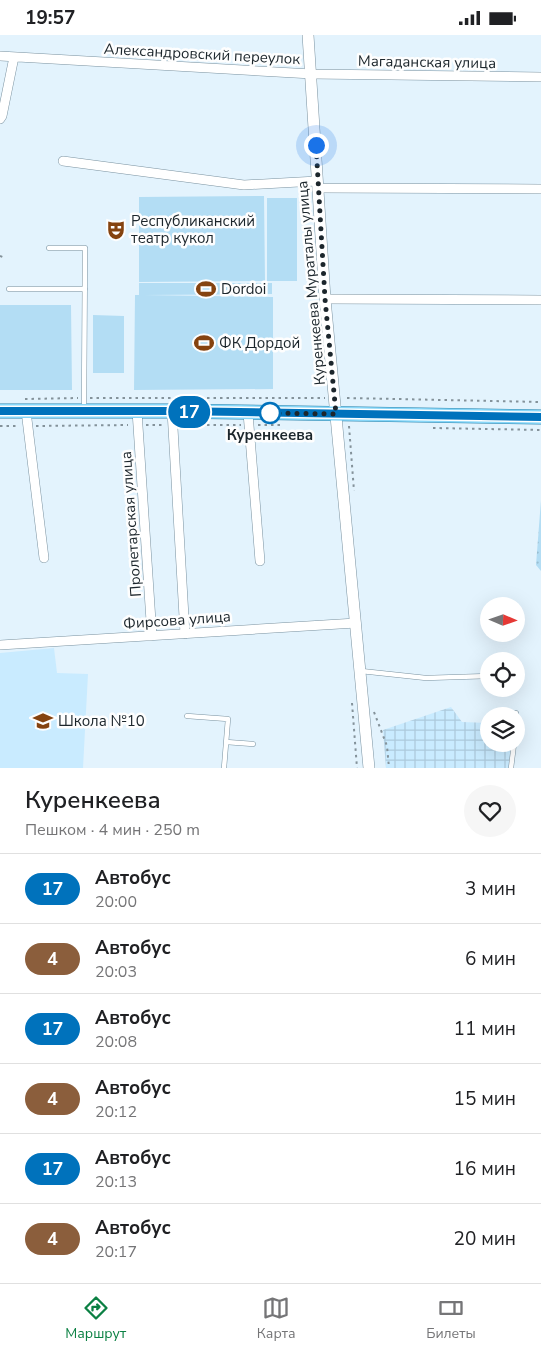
<!DOCTYPE html>
<html lang="ru">
<head>
<meta charset="utf-8">
<style>
	:root { --surface:#fff; --page:#f6f6f6; --text:#202124; --muted:#757577; --line:#e0e0e0; --accent:#0b8043 }
	body { margin:0; font-family:"Nunito Sans",sans-serif; background:var(--page); color:var(--text); height:100vh; display:flex; flex-direction:column; font-size:19px; white-space:nowrap }
	* { box-sizing:border-box; margin:0 }
	p { font-size:16px; color:var(--muted) }
	.icon { flex:none; width:28px; height:28px; fill:none; stroke:currentColor; stroke-width:2; stroke-linecap:round; stroke-linejoin:round }
	.map { position:relative; height:733px; overflow:hidden }
	.drawer { display:flex; flex-direction:column; background:var(--surface); flex:1 }
	.drawer>* { flex:none }
	.badge { padding:0 10px; border-radius:16px; font-size:18px; line-height:32px }
	.needle { width:32px; rotate:92deg }
	.controls { position:absolute; left:480px; top:562px; display:grid; gap:10px }
	.controls a { display:grid; place-items:center; width:45px; height:45px; border-radius:50%; background:var(--surface); box-shadow:0 5px 20px #0002; font-size:25px }
	.you { position:absolute; width:25px; height:25px; margin:-12px; border:4px solid #fff; border-radius:50%; background:#1a73e8; box-shadow:0 0 0 8px #1a73e833 }
	.map>.badge { position:absolute; translate:-50% -50%; box-shadow:0 0 0 2px #fff }
	.round { display:grid; place-items:center; flex:none; width:52px; height:52px; border-radius:26px; background:var(--page) }
	.headline { display:flex; align-items:center; justify-content:space-between; height:85px; padding:0 25px }
	h1 { font-size:24px; font-weight:600; line-height:38px }
	ul { padding:0; list-style:none }
	li { display:flex; align-items:center; gap:15px; height:70px; padding:0 25px; border-top:1px solid var(--line) }
	li div { flex:1 }
	li b { display:block; font-size:19px }
	li em { font-style:normal }
	li .badge { min-width:55px; font-weight:700; text-align:center }
	.status { display:flex; justify-content:space-between; align-items:center; height:35px; padding:0 25px; background:var(--surface); direction:ltr }
	.status svg { height:14px; fill:currentColor }
	.tab-bar { display:flex; justify-content:space-around; align-items:center; height:70px; border-top:1px solid var(--line); background:var(--surface); font-size:14px; color:var(--muted) }
	.tab-bar a { display:grid; justify-items:center; gap:2px }
	.tab-bar .current { color:var(--accent) }
	.map>svg:first-child { display:block }
	.built { fill:#c9ebff }
	.industrial { fill:url(#industrial-grid) }
	.grass { fill:url(#grass-dots) }
	.park { fill:#b3ddf4 }
	.lines { fill:none; stroke-linecap:round; stroke-linejoin:round }
	.service-casing { stroke:#7a92a0; stroke-width:5.5 }
	.minor-casing { stroke:#7a92a0; stroke-width:10 }
	.tertiary-casing { stroke:#7a92a0; stroke-width:12 }
	.primary-casing { stroke:#2d86ae; stroke-width:15 }
	.path { stroke:#84929a; stroke-width:2; stroke-dasharray:2.5 4; stroke-linecap:butt }
	.service { stroke:#fff; stroke-width:4.5 }
	.minor { stroke:#fff; stroke-width:9 }
	.tertiary { stroke:#fff; stroke-width:11 }
	.primary { stroke:#86d6f8; stroke-width:14 }
	.line-casing { stroke:#fff; stroke-width:11 }
	.line { stroke:#0072bc; stroke-width:8 }
	.walk { stroke:#1c262c; stroke-width:5; stroke-dasharray:0 9 }
	.stop-dot { fill:#fff; stroke:#0072bc; stroke-width:2.5 }
	.labels { text-anchor:middle; stroke-width:5; stroke-linejoin:round; paint-order:stroke }
	.street-label { font-size:15px; fill:#1c262c; stroke:#fefefe }
	.poi-label { font-size:15px; fill:#1c262c; stroke:#fefefe; text-anchor:start }
	.stop-label { font-size:15px; font-weight:bold; fill:#1c262c; stroke:#fefefe }
</style>
</head>
<body>
<div class="status"><b>19:57</b><svg viewBox="0 0 49 12"><path d="M0 12V9h3v3zM5 12V6h3v6zM10 12V3h3v9zM15 12V0h3v12zM26 1h20v11H26zM47 4h2v5h-2z"/></svg></div>
<div class="map">
<svg width="541" height="733" viewBox="0 0 541 733">
	<defs>
		<pattern id="industrial-grid" width="8" height="8" patternUnits="userSpaceOnUse" patternTransform="scale(1.25)"><rect width="8" height="8" fill="#c9ebff"/><path d="M0 4h8M4 0v8" fill="none" stroke="#acc9db"/></pattern>
		<pattern id="grass-dots" width="8" height="8" patternUnits="userSpaceOnUse" patternTransform="scale(1.25)"><rect width="8" height="8" fill="#b3ddf4"/><path d="M2 2h.1M6 6h.1" fill="none" stroke="#99bed1" stroke-width="1.8" stroke-linecap="round"/></pattern>
	</defs>
	<rect width="100%" height="100%" fill="#e3f3fd"/>
	<!-- built -->
	<path class="built" d="M 54,613 L 57,638 L 88,639 L 83,733 L 0,733 L 0,618 Z"/>
	<!-- industrial -->
	<path class="industrial" d="M 451,672 L 462,687 L 489,688 L 489,709 L 511,709 L 509,733 L 386,733 L 383,695 Z"/>
	<!-- grass -->
	<path class="grass" d="M 541,465 L 541,536 L 536,530 Z"/>
	<!-- park -->
	<path class="park" d="M 264,161 L 265,246 L 139,247 L 139,162 Z
		M 267,163 L 297,163 L 297,246 L 267,246 Z
		M 139,248 L 272,248 L 272,259 L 144,260 L 273,262 L 273,354 L 134,355 L 135,260 L 139,260 Z
		M 0,270 L 71,270 L 72,355 L 0,355 Z
		M 93,280 L 124,281 L 124,338 L 93,338 Z"/>
	<g class="lines">
		<defs>
			<path id="service" d="M 49,213 L 85,213 L 84,375
				M 9,254 L 85,254
				M 361,636 L 426,643 L 489,641
				M 187,681 L 228,684 L 224,733
				M 516,681 L 516,678
				M 226,707 L 253,709
				M 511,733 L 514,709"/>
			<path id="minor" d="M 0,21 L 312,39 L 541,42
				M 0,84 L 2,81 L 14,22
				M 63,126 L 244,150 L 317,146
				M 318,153 L 541,154
				M 325,264 L 541,265
				M 26,376 L 44,523
				M 137,376 L 152,601
				M 172,376 L 185,599
				M 248,378 L 260,526
				M 0,610 L 356,588"/>
			<path id="tertiary" d="M 308,0 L 325,264 L 369,733"/>
			<path id="primary" d="M 0,376 L 172,376 L 541,382"/>
		</defs>
		<!-- service casing -->
		<use href="#service" class="service-casing"/>
		<!-- minor casing -->
		<use href="#minor" class="minor-casing"/>
		<!-- tertiary casing -->
		<use href="#tertiary" class="tertiary-casing"/>
		<!-- primary casing -->
		<use href="#primary" class="primary-casing"/>
		<!-- path -->
		<path class="path" d="M 0,221 L 5,223
			M 90,363 L 325,363
			M 347,363 L 541,367
			M 25,364 L 78,363
			M 146,390 L 163,390
			M 181,390 L 241,390
			M 258,390 L 281,390
			M 0,391 L 18,391
			M 36,391 L 128,390
			M 349,391 L 354,456
			M 433,393 L 541,395
			M 352,668 L 357,733
			M 374,677 L 387,711 L 389,733"/>
		<!-- service -->
		<use href="#service" class="service"/>
		<!-- minor -->
		<use href="#minor" class="minor"/>
		<!-- tertiary -->
		<use href="#tertiary" class="tertiary"/>
		<!-- primary -->
		<use href="#primary" class="primary"/>
	</g>
	<g class="lines">
		<defs>
			<path id="line" d="M 0,376 L 172,376 L 541,382"/>
		</defs>
		<!-- line casing -->
		<use href="#line" class="line-casing"/>
		<!-- line -->
		<use href="#line" class="line"/>
		<!-- walk -->
		<path class="walk" d="M 270,378 L 336,379 L 325,264 L 316,110"/>
	</g>
	<!-- icons -->
	<defs>
		<symbol id="theatre-bare" viewBox="-9 -9 18 18"><path d="M-5-5.5Q0-4 5-5.5V0Q5 5 0 6Q-5 5-5 0ZM-3.3-2.5H-1v1.5H-3.3ZM1-2.5H3.3v1.5H1ZM-2.8 1Q0 5.5 2.8 1Z" fill="#854310" stroke="#fefefe" stroke-width="2.5" paint-order="stroke"/></symbol>
		<symbol id="stadium-bare" viewBox="-9 -9 18 18"><path d="M0-5a6.5 5 0 1 0 0 10a6.5 5 0 1 0 0-10ZM-3.5-1.8h7v3.6h-7Z" fill="#854310" stroke="#fefefe" stroke-width="2.5" paint-order="stroke"/></symbol>
		<symbol id="school-bare" viewBox="-9 -9 18 18"><path d="M0-5L7-2L0 1L-7-2ZM-4 1L0 2.5L4 1V4Q0 6-4 4Z" fill="#854310" stroke="#fefefe" stroke-width="2.5" paint-order="stroke"/></symbol>
	</defs>
	<g fill-rule="evenodd">
		<use href="#theatre-bare" x="102" y="181" width="28" height="28"/>
		<use href="#stadium-bare" x="192" y="240" width="28" height="28"/>
		<use href="#stadium-bare" x="190" y="294" width="28" height="28"/>
		<use href="#school-bare" x="29" y="672" width="28" height="28"/>
	</g>
	<!-- markers -->
	<circle class="stop-dot" cx="270" cy="378" r="10"/>
	<g class="labels">
		<!-- street labels -->
		<g class="street-label">
			<text transform="translate(202 19) rotate(3)" y="5">Александровский переулок</text>
			<text transform="translate(427 27) rotate(1)" y="5">Магаданская улица</text>
			<text transform="translate(311 248) rotate(-95)" y="5">Куренкеева Мураталы улица</text>
			<text transform="translate(131 489) rotate(-94)" y="5">Пролетарская улица</text>
			<text transform="translate(177 585) rotate(-4)" y="5">Фирсова улица</text>
		</g>
		<!-- poi labels -->
		<g class="poi-label">
			<text x="131" y="191">Республиканский<tspan x="131" dy="17">театр кукол</tspan></text>
			<text x="221" y="259">Dordoi</text>
			<text x="219" y="313">ФК Дордой</text>
			<text x="58" y="691">Школа №10</text>
		</g>
		<!-- stop labels -->
		<g class="stop-label">
			<text x="270" y="405">Куренкеева</text>
		</g>
	</g>
</svg>
<div class="controls">
<a><svg class="needle" viewBox="-14 -14 28 28"><path d="M0-13l5 13h-10z" fill="#e53935"/><path d="M0 13l5-13h-10z" fill="#757577"/></svg></a>
<a><svg class="icon" aria-label="locate" viewBox="0 0 24 24"><circle cx="12" cy="12" r="6"/><path d="M12 2v4M12 18v4M2 12h4M18 12h4"/></svg></a>
<a><svg class="icon" aria-label="layers" viewBox="0 0 24 24"><path d="M12 4l9 5-9 5-9-5zM3 14l9 5 9-5"/></svg></a>
</div>
<div class="you" style="left:316px;top:110px"></div>
<b class="badge" style="left:189px;top:377px;background:#0072bc;color:#fff">17</b>
</div>
<section class="drawer">
<div class="headline"><div><h1>Куренкеева</h1><p>Пешком · 4 мин · 250 m</p></div><a class="round"><svg class="icon" aria-label="heart" viewBox="0 0 24 24"><path d="M12 20l-8-8c-3-5 5-10 8-4 3-6 11-1 8 4z"/></svg></a></div>
<ul>
<li><span class="badge" style="background:#0072bc;color:#fff">17</span><div><b>Автобус</b><p>20:00</p></div><em>3 мин</em></li>
<li><span class="badge" style="background:#8b5e3c;color:#fff">4</span><div><b>Автобус</b><p>20:03</p></div><em>6 мин</em></li>
<li><span class="badge" style="background:#0072bc;color:#fff">17</span><div><b>Автобус</b><p>20:08</p></div><em>11 мин</em></li>
<li><span class="badge" style="background:#8b5e3c;color:#fff">4</span><div><b>Автобус</b><p>20:12</p></div><em>15 мин</em></li>
<li><span class="badge" style="background:#0072bc;color:#fff">17</span><div><b>Автобус</b><p>20:13</p></div><em>16 мин</em></li>
<li><span class="badge" style="background:#8b5e3c;color:#fff">4</span><div><b>Автобус</b><p>20:17</p></div><em>20 мин</em></li>
</ul>
</section>
<nav class="tab-bar">
<a class="current"><svg class="icon" aria-label="directions" viewBox="0 0 24 24"><path d="M12 3l9 9-9 9-9-9zM9 14v-3h6M13 9l2 2-2 2"/></svg>Маршрут</a>
<a><svg class="icon" aria-label="map" viewBox="0 0 24 24"><path d="M3 6l6-2 6 2 6-2v14l-6 2-6-2-6 2zM9 4v14M15 6v14"/></svg>Карта</a>
<a><svg class="icon" aria-label="tickets" viewBox="0 0 24 24"><path d="M3 7h18v10H3zM15 7v10"/></svg>Билеты</a>
</nav>
</body>
</html>
